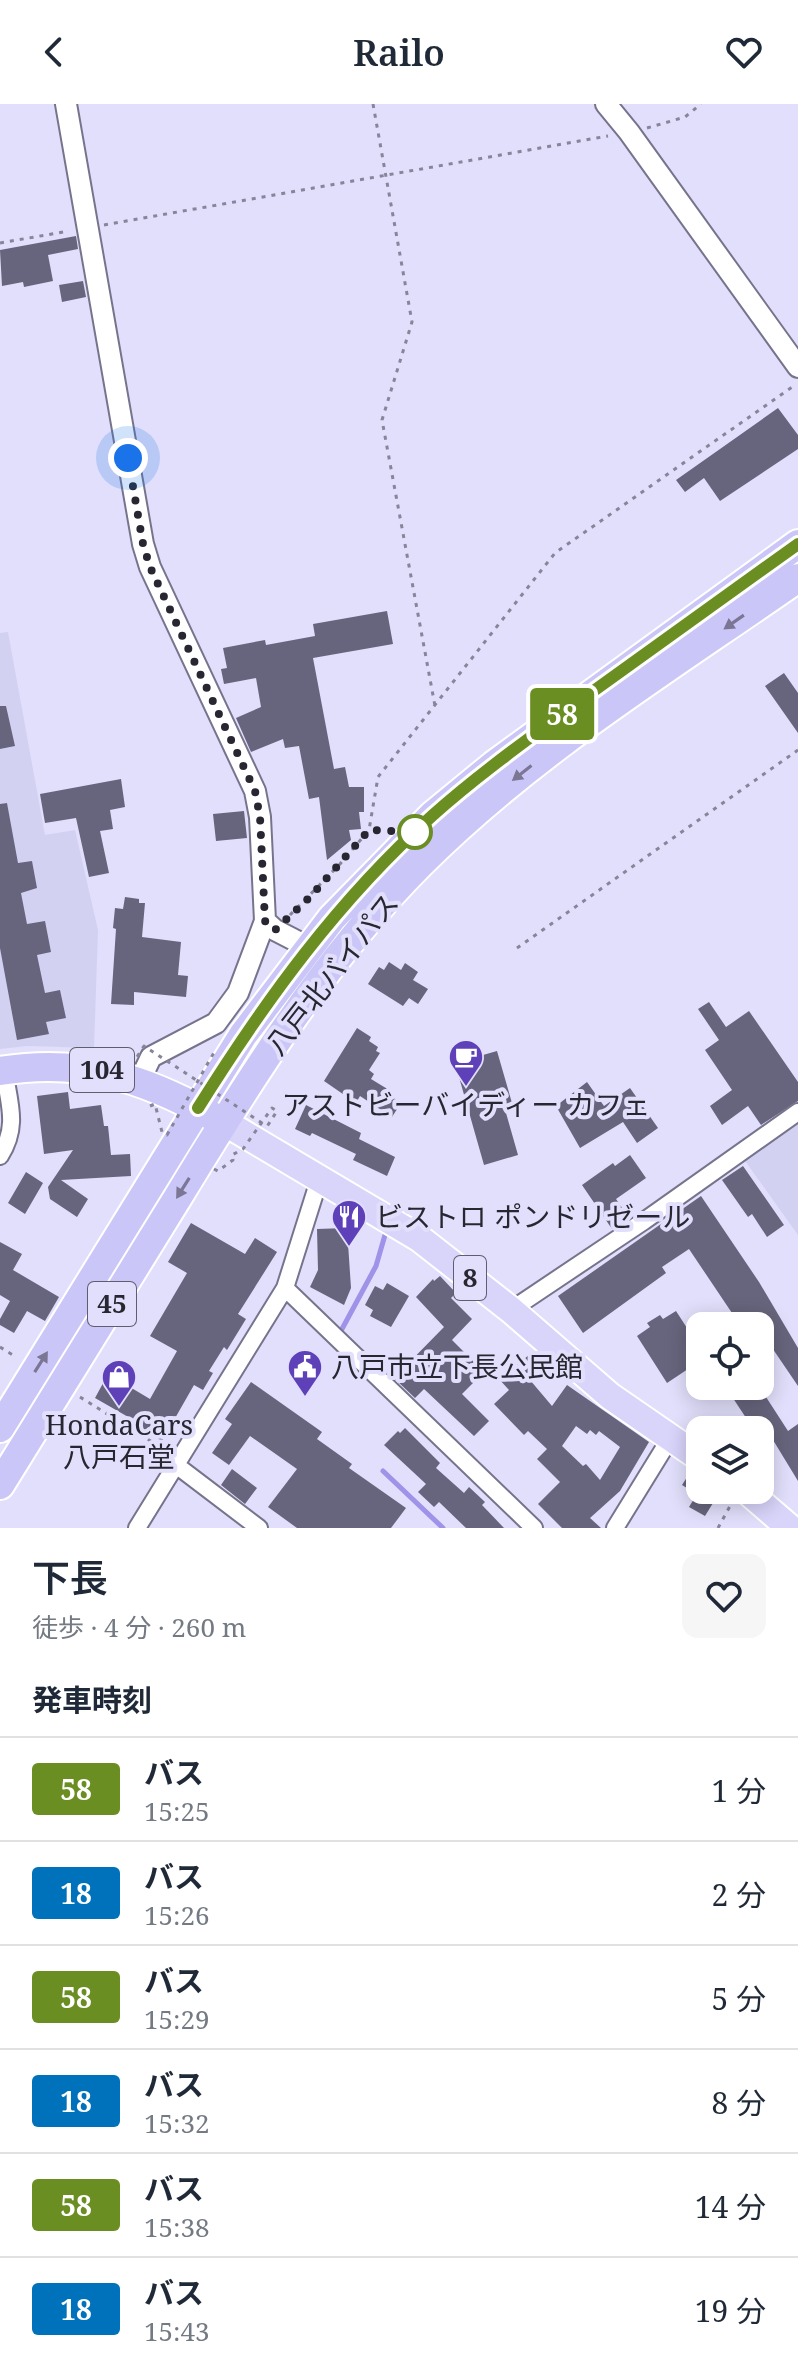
<!DOCTYPE html>
<html lang="ja">
<head>
<meta charset="utf-8">
<style>
	:root { --surface:#fff; --page:#f6f6f7; --text:#1f2937; --muted:#747a83; --line:#e0e1e3 }
	body { margin:0; font-family:"Noto Serif","Noto Sans JP",serif; background:var(--page); color:var(--text); height:100vh; display:flex; flex-direction:column; font-size:30px; white-space:nowrap }
	* { box-sizing:border-box; margin:0 }
	p { font-size:26px; color:var(--muted) }
	.icon { flex:none; width:44px; height:44px; fill:none; stroke:currentColor; stroke-width:2; stroke-linecap:round; stroke-linejoin:round }
	.map { position:relative; height:1424px; overflow:hidden }
	.details { display:flex; flex-direction:column; background:var(--surface); flex:1 }
	.details>* { flex:none }
	.badge { padding:0 16px; border-radius:6px; font-size:28px; line-height:52px }
	.fabs { position:absolute; left:686px; top:1208px; display:grid; gap:16px }
	.fabs a { display:grid; place-items:center; width:88px; height:88px; border-radius:16px; background:var(--surface); box-shadow:0 4px 20px #0003; font-size:40px }
	.you { position:absolute; width:40px; height:40px; margin:-20px; border:6px solid #fff; border-radius:50%; background:#1a73e8; box-shadow:0 0 0 12px #1a73e833 }
	.map>.badge { position:absolute; translate:-50% -50%; box-shadow:0 0 0 4px #fff }
	h2 { padding:0 32px; font-size:30px; line-height:72px }
	.round { display:grid; place-items:center; flex:none; width:84px; height:84px; border-radius:16px; background:var(--page) }
	.headline { display:flex; align-items:center; justify-content:space-between; height:136px; padding:0 32px }
	h1 { font-size:38px; font-weight:600; line-height:60px }
	ul { padding:0; list-style:none }
	li { display:flex; align-items:center; gap:24px; height:104px; padding:0 32px; border-top:2px solid var(--line) }
	li div { flex:1 }
	li b { display:block; font-size:30px }
	li em { font-style:normal }
	li .badge { min-width:88px; font-weight:700; text-align:center }
	header { display:flex; justify-content:space-between; align-items:center; height:104px; padding:0 32px; background:var(--surface); font-size:36px; font-weight:600 }
	.map>svg:first-child { display:block }
	.built { fill:#d3d1f2 }
	.lines { fill:none; stroke-linecap:round; stroke-linejoin:round }
	.stream { stroke:#9e92e9; stroke-width:5 }
	.building { fill:#67657d; fill-rule:evenodd }
	.minor-casing { stroke:#76748d; stroke-width:20 }
	.tertiary-casing { stroke:#76748d; stroke-width:24 }
	.primary-casing { stroke:#fff; stroke-width:30 }
	.trunk-casing { stroke:#fff; stroke-width:32 }
	.path { stroke:#878599; stroke-width:3; stroke-dasharray:4 6; stroke-linecap:butt }
	.minor { stroke:#fff; stroke-width:16 }
	.tertiary { stroke:#fff; stroke-width:20 }
	.primary { stroke:#d8d4fa; stroke-width:26 }
	.trunk { stroke:#cbc6f8; stroke-width:28 }
	.path-bridge { stroke:#878599; stroke-width:3; stroke-dasharray:4 6; stroke-linecap:butt }
	.oneway { fill:#7a7694 }
	.line-casing { stroke:#fff; stroke-width:18 }
	.line { stroke:#6b8e23; stroke-width:12 }
	.walk { stroke:#282731; stroke-width:8; stroke-dasharray:0 14.4 }
	.stop-dot { fill:#fff; stroke:#6b8e23; stroke-width:4 }
	.labels { text-anchor:middle; stroke-width:8; stroke-linejoin:round; paint-order:stroke }
	.shield { fill:#e1dffb; stroke:#605e6e; stroke-width:2 }
	.shield-label { font-size:26px; font-weight:bold; fill:#282731 }
	.street-label { font-size:28px; fill:#282731; stroke:#e1dffb }
	.poi-label { font-size:28px; fill:#282731; stroke:#e1dffb }
</style>
</head>
<body>
<header><svg class="icon" aria-label="back" viewBox="0 0 24 24"><path d="M15 5l-7 7 7 7"/></svg>Railo<svg class="icon" aria-label="heart" viewBox="0 0 24 24"><path d="M12 20l-8-8c-3-5 5-10 8-4 3-6 11-1 8 4z"/></svg></header>
<div class="map">
<svg width="798" height="1424" viewBox="0 0 798 1424">
	<rect width="100%" height="100%" fill="#e1dffb"/>
	<!-- built -->
	<path class="built" d="M 8,528 L 45,731 L 75,726 L 98,826 L 94,944 L 27,942 L 0,945 L 0,529 Z
		M 798,1016 L 798,1131 L 743,1054 Z"/>
	<g class="lines">
		<!-- stream -->
		<path class="stream" d="M 342,1225 L 376,1162 L 385,1131
			M 383,1367 L 443,1424"/>
	</g>
	<!-- building -->
	<path class="building" d="M 76,132 L 78,145 L 48,151 L 53,177 L 24,183 L 23,178 L 2,182 L 0,146 Z
		M 83,177 L 86,193 L 62,198 L 59,181 Z
		M 778,304 L 798,331 L 798,345 L 720,397 L 704,374 L 685,388 L 676,376 Z
		M 387,507 L 393,540 L 313,554 L 334,665 L 345,663 L 349,683 L 364,683 L 364,708 L 359,708 L 361,725 L 349,726 L 351,736 L 327,756 L 319,693 L 309,695 L 299,642 L 285,644 L 283,635 L 251,648 L 236,614 L 261,603 L 256,574 L 224,580 L 221,565 L 227,564 L 223,544 L 265,536 L 266,541 L 315,532 L 313,520 Z
		M 784,569 L 798,589 L 798,629 L 765,582 Z
		M 0,602 L 6,602 L 15,642 L 0,645 Z
		M 121,675 L 125,703 L 110,706 L 113,725 L 100,727 L 109,769 L 89,773 L 76,714 L 45,719 L 40,690 Z
		M 7,699 L 18,759 L 32,757 L 37,784 L 21,789 L 27,820 L 45,817 L 51,848 L 37,851 L 45,889 L 60,886 L 66,914 L 46,918 L 49,930 L 17,936 L 0,844 L 0,700 Z
		M 244,707 L 247,734 L 216,737 L 213,710 Z
		M 125,793 L 139,795 L 139,799 L 145,799 L 142,833 L 181,838 L 178,871 L 188,872 L 186,893 L 134,888 L 134,901 L 111,900 L 116,825 L 113,824 L 115,804 L 123,805 Z
		M 389,858 L 401,866 L 405,859 L 418,868 L 413,876 L 428,885 L 418,900 L 409,894 L 403,902 L 368,880 L 379,863 L 384,866 Z
		M 709,898 L 726,923 L 749,907 L 798,978 L 798,997 L 761,1021 L 748,1002 L 722,1021 L 710,1002 L 732,986 L 705,946 L 719,936 L 698,905 Z
		M 357,924 L 371,933 L 369,937 L 378,943 L 376,947 L 380,949 L 369,966 L 374,970 L 371,975 L 394,989 L 392,993 L 401,999 L 392,1013 L 360,992 L 356,999 L 324,977 Z
		M 497,947 L 512,999 L 504,1002 L 518,1051 L 484,1061 L 455,959 Z
		M 587,978 L 604,1002 L 630,984 L 658,1024 L 637,1039 L 623,1018 L 580,1044 L 556,1002 Z
		M 68,988 L 70,1005 L 101,1001 L 104,1022 L 108,1022 L 111,1051 L 130,1050 L 131,1072 L 61,1076 L 88,1095 L 77,1113 L 50,1095 L 48,1083 L 73,1046 L 44,1050 L 37,992 Z
		M 306,1001 L 361,1029 L 359,1035 L 395,1053 L 387,1072 L 353,1056 L 356,1050 L 312,1029 L 310,1032 L 295,1025 Z
		M 630,1051 L 646,1074 L 616,1095 L 629,1114 L 612,1125 L 582,1081 L 613,1059 L 615,1062 Z
		M 743,1062 L 784,1121 L 767,1133 L 752,1110 L 748,1113 L 722,1076 Z
		M 26,1068 L 43,1079 L 25,1110 L 8,1099 Z
		M 701,1092 L 759,1178 L 798,1244 L 798,1282 L 760,1226 L 760,1222 L 720,1222 L 734,1212 L 689,1145 L 662,1163 L 666,1169 L 583,1229 L 558,1192 Z
		M 191,1119 L 245,1150 L 255,1134 L 277,1148 L 238,1210 L 246,1215 L 227,1246 L 224,1243 L 209,1267 L 213,1269 L 203,1286 L 194,1281 L 162,1337 L 134,1321 L 137,1318 L 95,1294 L 108,1270 L 150,1295 L 177,1247 L 150,1232 L 187,1169 L 168,1158 Z
		M 347,1124 L 351,1184 L 344,1201 L 310,1183 L 318,1166 L 317,1125 Z
		M 0,1138 L 22,1150 L 13,1166 L 59,1193 L 45,1217 L 27,1207 L 14,1229 L 0,1221 L 0,1215 L 10,1197 L 0,1191 Z
		M 440,1172 L 456,1189 L 451,1194 L 472,1215 L 452,1236 L 484,1268 L 462,1290 L 489,1317 L 474,1332 L 424,1285 L 415,1294 L 394,1274 L 444,1223 L 416,1193 L 433,1175 L 434,1177 Z
		M 387,1179 L 409,1192 L 391,1223 L 370,1212 L 373,1206 L 365,1201 L 375,1182 L 383,1186 Z
		M 676,1207 L 700,1244 L 700,1257 L 667,1279 L 637,1232 L 650,1223 L 647,1219 L 660,1211 L 663,1215 Z
		M 534,1247 L 547,1261 L 530,1276 L 552,1302 L 567,1281 L 649,1338 L 620,1387 L 590,1414 L 601,1424 L 562,1424 L 538,1400 L 560,1378 L 537,1355 L 547,1345 L 528,1327 L 524,1331 L 494,1300 L 509,1286 L 499,1275 ZM 576,1322 L 587,1330 L 590,1326 L 596,1331 L 599,1327 L 620,1343 L 600,1376 L 586,1360 L 583,1362 L 562,1342 Z
		M 251,1278 L 322,1328 L 317,1335 L 352,1360 L 349,1364 L 406,1404 L 391,1424 L 297,1424 L 268,1403 L 297,1365 L 250,1332 L 229,1361 L 212,1349 L 232,1320 L 225,1315 Z
		M 725,1282 L 759,1282 L 788,1327 L 798,1320 L 798,1377 L 773,1336 L 770,1338 L 762,1326 L 754,1326 Z
		M 405,1324 L 440,1359 L 436,1364 L 464,1389 L 469,1383 L 485,1398 L 482,1401 L 504,1424 L 466,1424 L 439,1398 L 434,1403 L 418,1388 L 426,1380 L 384,1341 L 398,1327 L 400,1329 Z
		M 232,1365 L 257,1384 L 245,1400 L 221,1381 Z
		M 691,1367 L 700,1370 L 700,1386 L 721,1386 L 705,1412 L 689,1403 L 697,1390 L 682,1381 Z"/>
	<g class="lines">
		<defs>
			<path id="minor" d="M 0,1052 C 19,1022 9,999 4,966
				M 285,1184 L 534,1424
				M 511,1206 L 644,1117 L 798,1008
				M 176,1361 L 259,1424
				M 137,1424 L 285,1184 L 320,1073
				M 615,1424 L 671,1333"/>
			<path id="tertiary" d="M 66,0 L 143,440 L 150,463 L 255,687 L 260,713 L 265,817 L 275,826 L 308,843
				M 606,0 L 629,28 L 798,263
				M 140,976 L 151,953 L 216,919 L 238,889 L 265,817"/>
			<path id="primary" d="M 224,1018 L 419,1134 L 511,1206 L 610,1292 L 700,1354
				M 746,1386 L 790,1424"/>
			<path id="trunk" d="M 0,967 C 81,954 142,973 212,1012
				M 0,1324 L 243,931 L 332,814 L 433,711 L 494,661 L 798,440
				M 0,1381 C 59,1285 118,1189 178,1093 C 249,976 323,857 420,760 C 532,648 669,564 798,474"/>
		</defs>
		<!-- minor casing -->
		<use href="#minor" class="minor-casing"/>
		<!-- tertiary casing -->
		<use href="#tertiary" class="tertiary-casing"/>
		<!-- primary casing -->
		<use href="#primary" class="primary-casing"/>
		<!-- trunk casing -->
		<use href="#trunk" class="trunk-casing"/>
		<!-- path -->
		<path class="path" d="M 373,0 L 412,218 L 382,316 L 435,602
			M 647,24 L 685,13 L 701,0
			M 104,121 L 608,32
			M 0,139 L 69,127
			M 290,811 L 340,760 L 369,726 L 378,673 L 555,449 L 795,281
			M 517,844 L 798,646
			M 0,1243 L 16,1253
			M 80,1293 L 165,1346
			M 718,1424 L 730,1402"/>
		<!-- minor -->
		<use href="#minor" class="minor"/>
		<!-- tertiary -->
		<use href="#tertiary" class="tertiary"/>
		<!-- primary -->
		<use href="#primary" class="primary"/>
		<!-- trunk -->
		<use href="#trunk" class="trunk"/>
		<!-- path-bridge -->
		<path class="path-bridge" d="M 114,949 L 114,954 L 135,956 L 144,942 L 262,1019
			M 150,1002 L 155,1000 L 162,1028 L 167,1031 L 216,945
			M 214,1065 L 218,1067 L 233,1056 L 232,1051 L 243,1045 L 272,1004 L 277,1007 L 266,1024"/>
	</g>
	<!-- one-way arrows -->
	<defs><path id="oneway-solid" d="M-6-.8H1V-3.2L6.5 0L1 3.2V.8H-6Z" transform="scale(2)"/></defs>
	<g class="oneway">
		<use href="#oneway-solid" transform="translate(734 518) rotate(145)"/>
		<use href="#oneway-solid" transform="translate(522 669) rotate(142)"/>
		<use href="#oneway-solid" transform="translate(183 1084) rotate(122)"/>
		<use href="#oneway-solid" transform="translate(41 1258) rotate(-58)"/>
	</g>
	<g class="lines">
		<defs>
			<path id="line" d="M 198,1004 C 265,897 338,796 433,711 C 479,670 531,633 581,596 C 654,544 726,492 798,440"/>
		</defs>
		<!-- line casing -->
		<use href="#line" class="line-casing"/>
		<!-- line -->
		<use href="#line" class="line"/>
		<!-- walk -->
		<path class="walk" d="M 128,354 L 143,440 L 150,463 L 255,687 L 260,713 L 265,817 L 275,826 L 311,792 L 369,726 L 415,728"/>
	</g>
	<!-- icons -->
	<defs>
		<symbol id="cafe-pin" viewBox="-11 -11 22 30"><path d="M0 17L-7.5 6A9.5 9.5 0 1 1 7.5 6Z" fill="#5e41b9" stroke="#e1dffb"/><path d="M-5.5-4.5H6V0H3Q3 3.5 0 3.5H-2.5Q-5.5 3.5-5.5 0ZM3-3.2v2h1.7v-2ZM-6 4.5H4V6H-6Z" fill="#fff"/></symbol>
		<symbol id="restaurant-pin" viewBox="-11 -11 22 30"><path d="M0 17L-7.5 6A9.5 9.5 0 1 1 7.5 6Z" fill="#5e41b9" stroke="#e1dffb"/><path d="M-5-6h1v4h1v-4h1v4h1v-4h1v5L-1.5 .5V6h-2V.5L-5-1ZM5-6V6H3V1.5H1.5Q1.5-4 5-6Z" fill="#fff"/></symbol>
		<symbol id="civic-pin" viewBox="-11 -11 22 30"><path d="M0 17L-7.5 6A9.5 9.5 0 1 1 7.5 6Z" fill="#5e41b9" stroke="#e1dffb"/><path d="M-.6-6.5H3V-4.5H.6V-3L4-1V1h2V6H-6V1h2V-1L-.6-3ZM-1.2 2.5V6h2.4V2.5Z" fill="#fff"/></symbol>
		<symbol id="shop-pin" viewBox="-11 -11 22 30"><path d="M0 17L-7.5 6A9.5 9.5 0 1 1 7.5 6Z" fill="#5e41b9" stroke="#e1dffb"/><path d="M-5-2.5h2.3a2.7 3.5 0 0 1 5.4 0H5L5.5 6h-11ZM-1.5-2.5h3a1.5 2.3 0 0 0-3 0Z" fill="#fff"/></symbol>
	</defs>
	<g fill-rule="evenodd">
		<use href="#cafe-pin" x="446" y="933" width="40" height="54"/>
		<use href="#restaurant-pin" x="329" y="1093" width="40" height="54"/>
		<use href="#civic-pin" x="285" y="1243" width="40" height="54"/>
		<use href="#shop-pin" x="99" y="1253" width="40" height="54"/>
	</g>
	<!-- markers -->
	<circle class="stop-dot" cx="415" cy="728" r="16"/>
	<g class="labels">
		<!-- shield labels -->
		<g class="shield">
			<rect x="70" y="944" width="64" height="44" rx="6"/>
			<rect x="454" y="1152" width="32" height="44" rx="6"/>
			<rect x="88" y="1178" width="48" height="44" rx="6"/>
		</g>
		<g class="shield-label">
			<text x="102" y="975">104</text>
			<text x="470" y="1183">8</text>
			<text x="112" y="1209">45</text>
		</g>
		<!-- street labels -->
		<g class="street-label">
			<text transform="translate(332 870) rotate(-52)" y="10">八戸北バイパス</text>
		</g>
		<!-- poi labels -->
		<g class="poi-label">
			<text x="466" y="1011">アストビーバイディー カフェ</text>
			<text x="375" y="1123" text-anchor="start">ビストロ ポンドリゼール</text>
			<text x="331" y="1273" text-anchor="start">八戸市立下長公民館</text>
			<text x="119" y="1331">HondaCars<tspan x="119" dy="32">八戸石堂</tspan></text>
		</g>
	</g>
</svg>
<div class="fabs">
<a><svg class="icon" aria-label="locate" viewBox="0 0 24 24"><circle cx="12" cy="12" r="6"/><path d="M12 2v4M12 18v4M2 12h4M18 12h4"/></svg></a>
<a><svg class="icon" aria-label="layers" viewBox="0 0 24 24"><path d="M12 4l9 5-9 5-9-5zM3 14l9 5 9-5"/></svg></a>
</div>
<div class="you" style="left:128px;top:354px"></div>
<b class="badge" style="left:562px;top:610px;background:#6b8e23;color:#fff">58</b>
</div>
<section class="details">
<div class="headline"><div><h1>下長</h1><p>徒歩 · 4 分 · 260 m</p></div><a class="round"><svg class="icon" aria-label="heart" viewBox="0 0 24 24"><path d="M12 20l-8-8c-3-5 5-10 8-4 3-6 11-1 8 4z"/></svg></a></div>
<h2>発車時刻</h2>
<ul>
<li><span class="badge" style="background:#6b8e23;color:#fff">58</span><div><b>バス</b><p>15:25</p></div><em>1 分</em></li>
<li><span class="badge" style="background:#0072bc;color:#fff">18</span><div><b>バス</b><p>15:26</p></div><em>2 分</em></li>
<li><span class="badge" style="background:#6b8e23;color:#fff">58</span><div><b>バス</b><p>15:29</p></div><em>5 分</em></li>
<li><span class="badge" style="background:#0072bc;color:#fff">18</span><div><b>バス</b><p>15:32</p></div><em>8 分</em></li>
<li><span class="badge" style="background:#6b8e23;color:#fff">58</span><div><b>バス</b><p>15:38</p></div><em>14 分</em></li>
<li><span class="badge" style="background:#0072bc;color:#fff">18</span><div><b>バス</b><p>15:43</p></div><em>19 分</em></li>
</ul>
</section>
</body>
</html>
